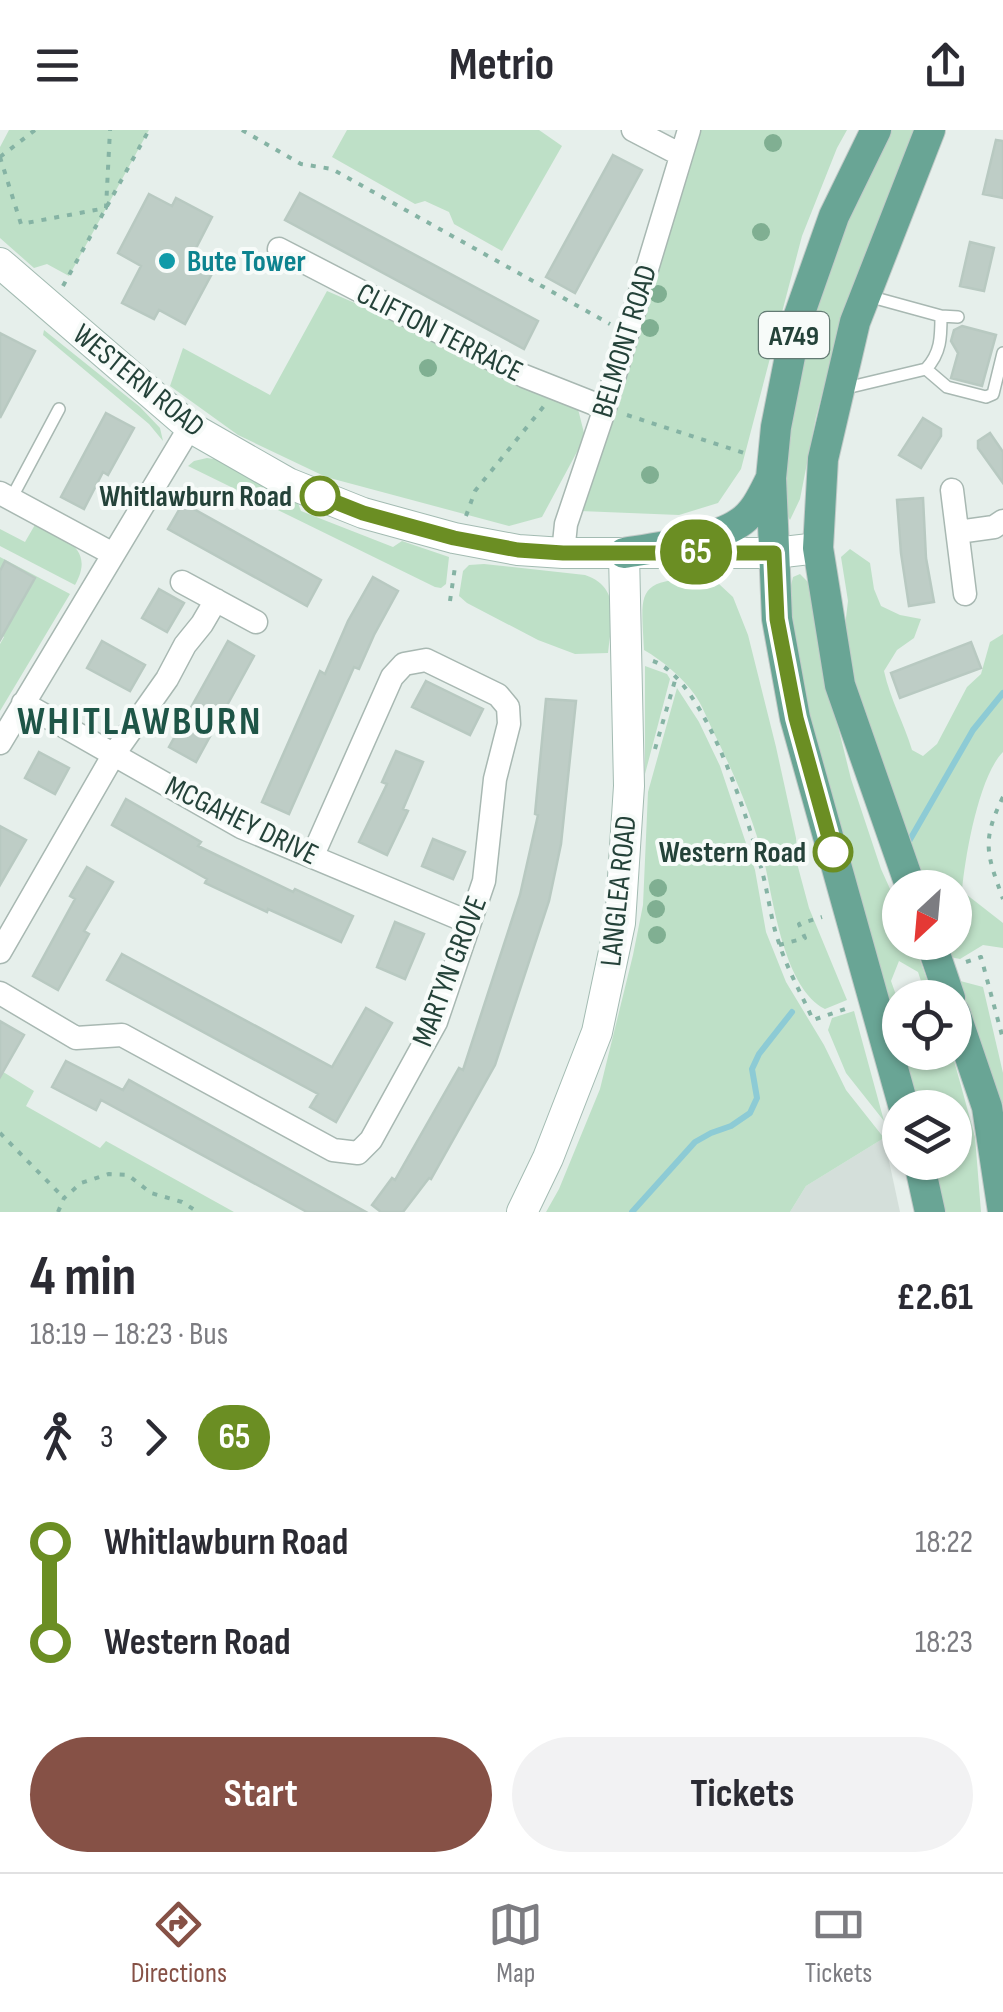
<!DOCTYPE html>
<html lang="en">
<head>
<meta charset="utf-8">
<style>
	:root { --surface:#fff; --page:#f2f2f3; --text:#2b2b33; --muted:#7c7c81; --line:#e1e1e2; --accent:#865146 }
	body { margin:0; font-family:"Sofia Sans Condensed",sans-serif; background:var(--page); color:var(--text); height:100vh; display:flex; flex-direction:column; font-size:38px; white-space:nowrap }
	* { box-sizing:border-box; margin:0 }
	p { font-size:32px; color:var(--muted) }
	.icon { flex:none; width:55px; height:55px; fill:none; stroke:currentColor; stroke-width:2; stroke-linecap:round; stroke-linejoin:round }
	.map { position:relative; height:1082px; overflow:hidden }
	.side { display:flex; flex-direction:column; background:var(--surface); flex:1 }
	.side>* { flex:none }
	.badge { padding:0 20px; border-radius:32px; font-size:35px; line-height:65px }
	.needle { width:65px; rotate:206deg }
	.tools { position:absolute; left:882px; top:740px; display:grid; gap:20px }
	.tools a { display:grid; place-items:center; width:90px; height:90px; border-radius:50%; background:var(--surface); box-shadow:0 2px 8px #0004; font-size:50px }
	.map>.badge { position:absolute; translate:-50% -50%; box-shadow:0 0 0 5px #fff }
	.legs { display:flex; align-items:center; gap:15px; height:110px; padding:0 30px; font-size:32px }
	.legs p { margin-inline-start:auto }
	.summary { display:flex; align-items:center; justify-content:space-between; height:170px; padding:0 30px }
	h1 { font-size:55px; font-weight:700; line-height:75px }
	.button { display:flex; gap:20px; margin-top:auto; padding:20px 30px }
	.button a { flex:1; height:115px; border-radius:60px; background:var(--accent); color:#fff; font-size:40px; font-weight:700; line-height:115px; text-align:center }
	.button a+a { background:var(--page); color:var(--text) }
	ul { padding:0 30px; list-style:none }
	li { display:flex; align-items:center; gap:35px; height:100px; font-size:38px }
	li i { display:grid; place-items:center; width:15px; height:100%; margin:0 12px; background:currentColor }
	li i::after { content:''; width:25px; height:25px; margin:-12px; border:8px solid; border-radius:50%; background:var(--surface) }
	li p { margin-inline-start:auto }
	li:first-child i { background:linear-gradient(#0000 50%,currentColor 0) }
	li:last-child i { background:linear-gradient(currentColor 50%,#0000 0) }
	header { display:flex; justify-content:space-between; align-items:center; height:130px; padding:0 30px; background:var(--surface); font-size:45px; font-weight:700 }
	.dock { display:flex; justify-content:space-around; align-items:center; height:140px; border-top:2px solid var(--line); background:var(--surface); font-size:28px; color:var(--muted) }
	.dock a { display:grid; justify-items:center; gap:5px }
	.dock .active { color:var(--accent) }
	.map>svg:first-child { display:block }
	.built { fill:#d4dfda }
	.green { fill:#bee0c7 }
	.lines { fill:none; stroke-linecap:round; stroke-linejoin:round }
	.stream { stroke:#8dcbd5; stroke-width:6 }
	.building { fill:#becdc6; stroke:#b8c9c1; stroke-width:2.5 }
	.lane-casing { stroke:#a8b8b2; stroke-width:14 }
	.street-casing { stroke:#a8b8b2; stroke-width:25 }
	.secondary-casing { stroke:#a3bbb2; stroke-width:32 }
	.primary-casing { stroke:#c2cac8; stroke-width:32 }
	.path { stroke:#85b3a4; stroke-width:4; stroke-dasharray:5 8; stroke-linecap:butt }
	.lane { stroke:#fff; stroke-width:11 }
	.street { stroke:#fff; stroke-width:22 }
	.secondary { stroke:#fff; stroke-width:30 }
	.primary { stroke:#69a595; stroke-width:30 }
	.tree { fill:#80af92 }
	.line-1-casing { stroke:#fff; stroke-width:22 }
	.line-1 { stroke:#6b8e23; stroke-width:15 }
	.culture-dot { fill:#0f9aa8; stroke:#f7fbf9; stroke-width:4 }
	.stop-1-dot { fill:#fff; stroke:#6b8e23; stroke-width:5 }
	.labels { text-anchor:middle; stroke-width:8; stroke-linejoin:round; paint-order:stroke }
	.shield { fill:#f7fbf9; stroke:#637a73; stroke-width:2.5 }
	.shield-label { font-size:28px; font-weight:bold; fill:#244239 }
	.culture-label { font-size:30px; font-weight:bold; fill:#0d838f; stroke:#f7fbf9; text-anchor:start }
	.street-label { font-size:30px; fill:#244239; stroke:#f7fbf9 }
	.stop-label { font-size:30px; font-weight:bold; fill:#244239; stroke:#f7fbf9; text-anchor:end }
	.district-label { font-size:40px; font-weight:bold; letter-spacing:2.5px; fill:#1e5547; stroke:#f7fbf9 }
</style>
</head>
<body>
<header><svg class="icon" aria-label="menu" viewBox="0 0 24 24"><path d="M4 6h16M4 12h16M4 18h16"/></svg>Metrio<svg class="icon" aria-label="share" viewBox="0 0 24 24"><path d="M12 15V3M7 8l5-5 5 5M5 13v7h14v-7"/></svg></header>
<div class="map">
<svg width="1003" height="1082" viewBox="0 0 1003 1082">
	<rect width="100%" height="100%" fill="#e6efeb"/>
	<!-- built -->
	<path class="built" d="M 884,1008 L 900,1082 L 790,1082 L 806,1056 Z"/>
	<!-- green -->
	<path class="green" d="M 9,0 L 149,0 L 69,146 L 47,134 L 34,138 L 0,108 L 0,17 Z
		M 347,0 L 539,0 L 562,16 L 502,121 L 454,94 L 449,82 L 425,71 L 415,74 L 332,27 Z
		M 699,0 L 847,0 L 837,18 L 802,106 L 741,339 L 718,373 L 679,385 L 580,381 Z
		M 889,0 L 916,0 L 843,185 L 816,287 L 800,369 L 790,390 L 786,383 C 785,294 801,202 834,119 C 850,79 870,40 889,0 Z
		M 327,161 L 418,200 L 578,279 L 585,307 L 542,387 L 509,396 L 326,347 L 238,305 L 170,256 L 183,218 L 270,265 Z
		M 44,200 L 140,277 L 160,298 L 163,311 L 149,294 L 43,205 Z
		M 207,328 L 221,330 L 296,368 L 301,381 L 393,417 L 402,411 L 449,427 L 446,454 L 441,458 L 435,457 L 188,336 L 194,331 Z
		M 36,393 C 63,408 96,418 75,455 L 0,416 L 0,399 L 25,412 Z
		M 850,419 L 870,433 L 874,459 L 881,476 L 900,485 L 921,489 L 914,508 L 897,520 L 884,541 C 890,569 904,593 912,620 L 923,626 L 937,614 L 967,557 L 981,544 L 990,512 L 1003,504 L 1003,622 C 979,646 965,726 962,761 L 1003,793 L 1003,818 L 983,815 L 960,829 L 945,826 L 938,813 L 955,812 L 955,758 L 919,757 L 848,547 L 844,505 L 848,471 L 841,427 Z
		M 0,427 L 70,464 L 0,581 L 0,514 L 4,507 L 0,504 L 6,431 L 0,441 Z
		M 484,434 L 585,445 C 622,457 611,492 608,523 L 575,524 L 538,510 L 467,473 L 459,466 L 463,441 L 469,435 Z
		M 800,444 L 811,455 L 826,548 L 851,649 L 881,739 L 900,781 L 900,812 L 914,813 L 933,867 L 919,867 L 923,857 L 918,842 L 899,831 L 891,851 L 896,865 L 900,868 L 900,917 C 868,804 834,691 807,576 C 798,536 782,487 793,447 Z
		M 701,448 L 719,454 L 733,467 L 748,505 L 776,617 L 796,708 L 798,737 L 809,778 L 847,870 L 825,879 C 785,859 774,775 765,735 C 754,689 733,641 712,599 C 707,588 702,575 695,565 C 682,547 663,531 644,520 C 641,461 635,450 701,448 Z
		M 645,536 L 667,544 L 670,549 L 645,644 Z
		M 677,558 L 699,592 L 720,636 L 755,740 L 766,802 L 786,852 L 824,915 L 846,960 L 884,1008 L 806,1056 L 790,1082 L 546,1082 L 559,1059 L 600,959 L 633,825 L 643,775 L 648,662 Z
		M 949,848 L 983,857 L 1003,943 L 1003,973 L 1000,975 Z
		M 854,881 L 884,991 L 846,943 L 828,900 L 832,888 Z
		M 901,923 L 952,923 L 975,1007 L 981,1082 L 942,1082 L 929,1033 L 955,1032 L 955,978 L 915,977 Z
		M 0,940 L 34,961 L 26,976 L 100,1018 L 106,1011 L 234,1082 L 0,1082 Z"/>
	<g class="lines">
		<!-- stream -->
		<path class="stream" d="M 908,713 L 973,600 L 1003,563
			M 632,1082 L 695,1012 L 711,1003 L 731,996 L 750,983 L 757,968 L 752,939 L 759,924 L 792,882"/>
	</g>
	<!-- building -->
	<path class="building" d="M 996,10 L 1003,11 L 1003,68 L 983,64 Z
		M 613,25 L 642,40 L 575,163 L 546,147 Z
		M 300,63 L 538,191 L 524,219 L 285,90 Z
		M 149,64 L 172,76 L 176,68 L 212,87 L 192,126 L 215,138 L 185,194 L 159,180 L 154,189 L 122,173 L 141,136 L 118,123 Z
		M 970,112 L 994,118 L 984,161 L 960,156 Z
		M 962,196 L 996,205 L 982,256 L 951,248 L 958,223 L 951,211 L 954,200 Z
		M 0,203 L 35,221 L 0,288 Z
		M 106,283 L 134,298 L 108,345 L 103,342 L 84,379 L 61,367 Z
		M 923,288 L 941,299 L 941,306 L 921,338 L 899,325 Z
		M 990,303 L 1003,322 L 1003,353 L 978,318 L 978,311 Z
		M 923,368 L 926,428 L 934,472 L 909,476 L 901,423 L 897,370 Z
		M 183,373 L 321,450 L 307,476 L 168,399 Z
		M 5,431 L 35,448 L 0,510 L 0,441 Z
		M 373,447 L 398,461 L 374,505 L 359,539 L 354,537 L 289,684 L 262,672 L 320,541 L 325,544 L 348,491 Z
		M 159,459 L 184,473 L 167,502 L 142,488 Z
		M 102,511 L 145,535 L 130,561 L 87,538 Z
		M 228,511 L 254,526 L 196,632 L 169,617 Z
		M 971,512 L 981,538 L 900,568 L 891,543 Z
		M 426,551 L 483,579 L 470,605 L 412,577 Z
		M 546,569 L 576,571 L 561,714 L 549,771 L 495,935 L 431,1049 L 429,1048 L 403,1082 L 381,1082 L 372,1075 L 392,1048 L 395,1050 L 459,938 L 463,940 L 520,765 L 538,685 L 535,684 Z
		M 396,621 L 423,632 L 403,679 L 408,681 L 387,725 L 359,712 L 387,654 L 382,652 Z
		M 39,622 L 69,638 L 55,664 L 25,648 Z
		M 126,669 L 201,712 L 198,716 L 293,762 L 295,759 L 353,786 L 341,812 L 268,779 L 267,782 L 205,753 L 207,749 L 112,695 Z
		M 0,696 L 26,710 L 0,755 Z
		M 433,709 L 465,722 L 453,749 L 422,736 Z
		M 87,737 L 113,752 L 84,801 L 89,804 L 58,860 L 33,846 L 75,769 L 70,766 Z
		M 395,792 L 424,804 L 405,849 L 377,837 Z
		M 122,824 L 332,937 L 366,878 L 392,893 L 336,992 L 310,977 L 318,964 L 107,850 Z
		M 0,891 L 24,905 L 0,947 Z
		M 66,931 L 123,960 L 129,950 L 366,1082 L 307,1082 L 101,970 L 96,980 L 52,957 Z"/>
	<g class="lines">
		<defs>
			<path id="lane" d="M 868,166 L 941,186
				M 926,239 L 947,257 L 986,267 L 993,264 L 1003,223
				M 842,259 L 926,239 C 941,223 941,207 941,186 L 958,187
				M 11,369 L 59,279"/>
			<path id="street" d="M 633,0 L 681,25
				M 279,119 L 524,246 L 605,278
				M 952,360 L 965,464
				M 0,363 L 113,424
				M 958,402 L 994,397 L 1003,391
				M 563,423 L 566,394 L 605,278 L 689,0
				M 182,452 L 256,492
				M 23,573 L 241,697 L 468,792
				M 0,613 L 190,297
				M 0,822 L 114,624 L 167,549 L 185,515 L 202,494 L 216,470
				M 0,863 L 76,908 L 122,905 L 333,1020 L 358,1023 L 371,1010 L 436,892 L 484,751 L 495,649 L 509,594 L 508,577 L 498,565 L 426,530 L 404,534 L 392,547 L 313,725"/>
			<path id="secondary" d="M 0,133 L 190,297 L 288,353 L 363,383 L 454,408 L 518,420 L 563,423 L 775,423 L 818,418
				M 522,1082 L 548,1028 L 597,902 L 620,793 L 629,656 L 624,423"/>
			<path id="primary" d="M 876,0 L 834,86 L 797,191 L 776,297 L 771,348 L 777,489 L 795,588 L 904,978
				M 624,423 C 654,418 715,410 739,393 C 755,383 763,364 771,348
				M 911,758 L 840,555 L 818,418 L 823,329 L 855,192 L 930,0
				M 931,812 L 950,868
				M 955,883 L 987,977 L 1003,1082
				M 919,1032 L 930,1082"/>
		</defs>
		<!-- lane casing -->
		<use href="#lane" class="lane-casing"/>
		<!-- street casing -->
		<use href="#street" class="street-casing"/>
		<!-- secondary casing -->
		<use href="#secondary" class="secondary-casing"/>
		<!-- primary casing -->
		<use href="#primary" class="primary-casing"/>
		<!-- path -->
		<path class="path" d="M 242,0 L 301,34 L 332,39 L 610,194
			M 0,27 L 21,94 L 106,78 L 110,0
			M 0,27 L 35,0
			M 63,156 L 149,0
			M 627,285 L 747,324
			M 466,386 L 475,361 L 544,276
			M 450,471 L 455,437
			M 653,531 C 705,549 750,694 763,745 C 769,768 771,791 779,813 C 787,839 802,865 813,890 L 851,877
			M 655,619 L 676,547
			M 1003,667 C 981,712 987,724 1003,769
			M 779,815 L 805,808 L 799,794 L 822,787
			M 966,832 L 981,827 L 1003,909
			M 0,1003 L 64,1068
			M 58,1082 L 64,1068 L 81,1053 L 109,1044 L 128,1045 L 151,1063 L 182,1072 L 198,1082"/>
		<!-- lane -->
		<use href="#lane" class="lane"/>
		<!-- street -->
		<use href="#street" class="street"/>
		<!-- secondary -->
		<use href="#secondary" class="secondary"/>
		<!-- primary -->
		<use href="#primary" class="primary"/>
	</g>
	<!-- trees -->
	<g class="tree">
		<circle cx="773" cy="13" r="9"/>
		<circle cx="761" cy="102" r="9"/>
		<circle cx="658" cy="164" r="9"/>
		<circle cx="650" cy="198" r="9"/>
		<circle cx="428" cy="238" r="9"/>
		<circle cx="650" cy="345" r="9"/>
		<circle cx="658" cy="758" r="9"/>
		<circle cx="656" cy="779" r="9"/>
		<circle cx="657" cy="805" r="9"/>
	</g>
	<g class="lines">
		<defs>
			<path id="line-1" d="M 320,366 L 363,383 L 454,408 L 518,420 L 563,423 L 774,423 L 777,489 L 796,588 L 833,722"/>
		</defs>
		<!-- line-1 casing -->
		<use href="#line-1" class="line-1-casing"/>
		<!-- line-1 -->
		<use href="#line-1" class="line-1"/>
	</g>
	<!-- markers -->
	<circle class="culture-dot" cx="167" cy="131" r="10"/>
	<g class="stop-1-dot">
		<circle cx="320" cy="366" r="18"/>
		<circle cx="833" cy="722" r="18"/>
	</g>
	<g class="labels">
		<!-- shield labels -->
		<rect class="shield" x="759" y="182" width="70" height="46" rx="8"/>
		<g class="shield-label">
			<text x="794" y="215">A749</text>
		</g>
		<!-- culture labels -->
		<g class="culture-label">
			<text x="187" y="141">Bute Tower</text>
		</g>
		<!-- street labels -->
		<g class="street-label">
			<text transform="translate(440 202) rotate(27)" y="10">CLIFTON TERRACE</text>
			<text transform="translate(624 211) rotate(-73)" y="10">BELMONT ROAD</text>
			<text transform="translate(139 250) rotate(39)" y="10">WESTERN ROAD</text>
			<text transform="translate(242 690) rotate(26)" y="10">MCGAHEY DRIVE</text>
			<text transform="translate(618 761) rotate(-84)" y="10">LANGLEA ROAD</text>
			<text transform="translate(449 841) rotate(-69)" y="10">MARTYN GROVE</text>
		</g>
		<!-- stop labels -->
		<g class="stop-label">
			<text x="292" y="376">Whitlawburn Road</text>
			<text x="806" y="732">Western Road</text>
		</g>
		<!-- district labels -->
		<g class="district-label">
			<text x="140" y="604">WHITLAWBURN</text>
		</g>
	</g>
</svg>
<div class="tools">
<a><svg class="needle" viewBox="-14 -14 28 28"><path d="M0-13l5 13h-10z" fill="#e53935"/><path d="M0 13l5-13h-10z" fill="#7c7c81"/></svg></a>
<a><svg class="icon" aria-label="locate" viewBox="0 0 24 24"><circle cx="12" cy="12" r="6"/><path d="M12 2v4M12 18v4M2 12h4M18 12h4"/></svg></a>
<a><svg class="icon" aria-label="layers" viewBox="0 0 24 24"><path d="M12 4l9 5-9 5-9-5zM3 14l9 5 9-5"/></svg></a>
</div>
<b class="badge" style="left:696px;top:422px;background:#6b8e23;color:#fff">65</b>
</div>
<section class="side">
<div class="summary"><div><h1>4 min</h1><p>18:19 – 18:23 · Bus</p></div><b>£2.61</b></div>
<div class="legs"><svg class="icon" aria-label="walk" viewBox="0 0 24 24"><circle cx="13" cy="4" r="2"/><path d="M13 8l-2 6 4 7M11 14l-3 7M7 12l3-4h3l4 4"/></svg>3<svg class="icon" aria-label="forward" viewBox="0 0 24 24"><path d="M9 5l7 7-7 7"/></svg><b class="badge" style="background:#6b8e23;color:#fff">65</b></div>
<ul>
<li><i style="color:#6b8e23"></i><b>Whitlawburn Road</b><p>18:22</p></li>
<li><i style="color:#6b8e23"></i><b>Western Road</b><p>18:23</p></li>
</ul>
<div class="button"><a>Start</a><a>Tickets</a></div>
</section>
<nav class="dock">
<a class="active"><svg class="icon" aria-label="directions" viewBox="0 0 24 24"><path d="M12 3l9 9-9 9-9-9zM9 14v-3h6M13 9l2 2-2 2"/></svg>Directions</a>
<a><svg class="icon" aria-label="map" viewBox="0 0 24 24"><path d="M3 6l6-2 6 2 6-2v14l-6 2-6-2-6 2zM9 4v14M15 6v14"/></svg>Map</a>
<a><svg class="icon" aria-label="tickets" viewBox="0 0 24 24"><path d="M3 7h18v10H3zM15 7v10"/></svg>Tickets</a>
</nav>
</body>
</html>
